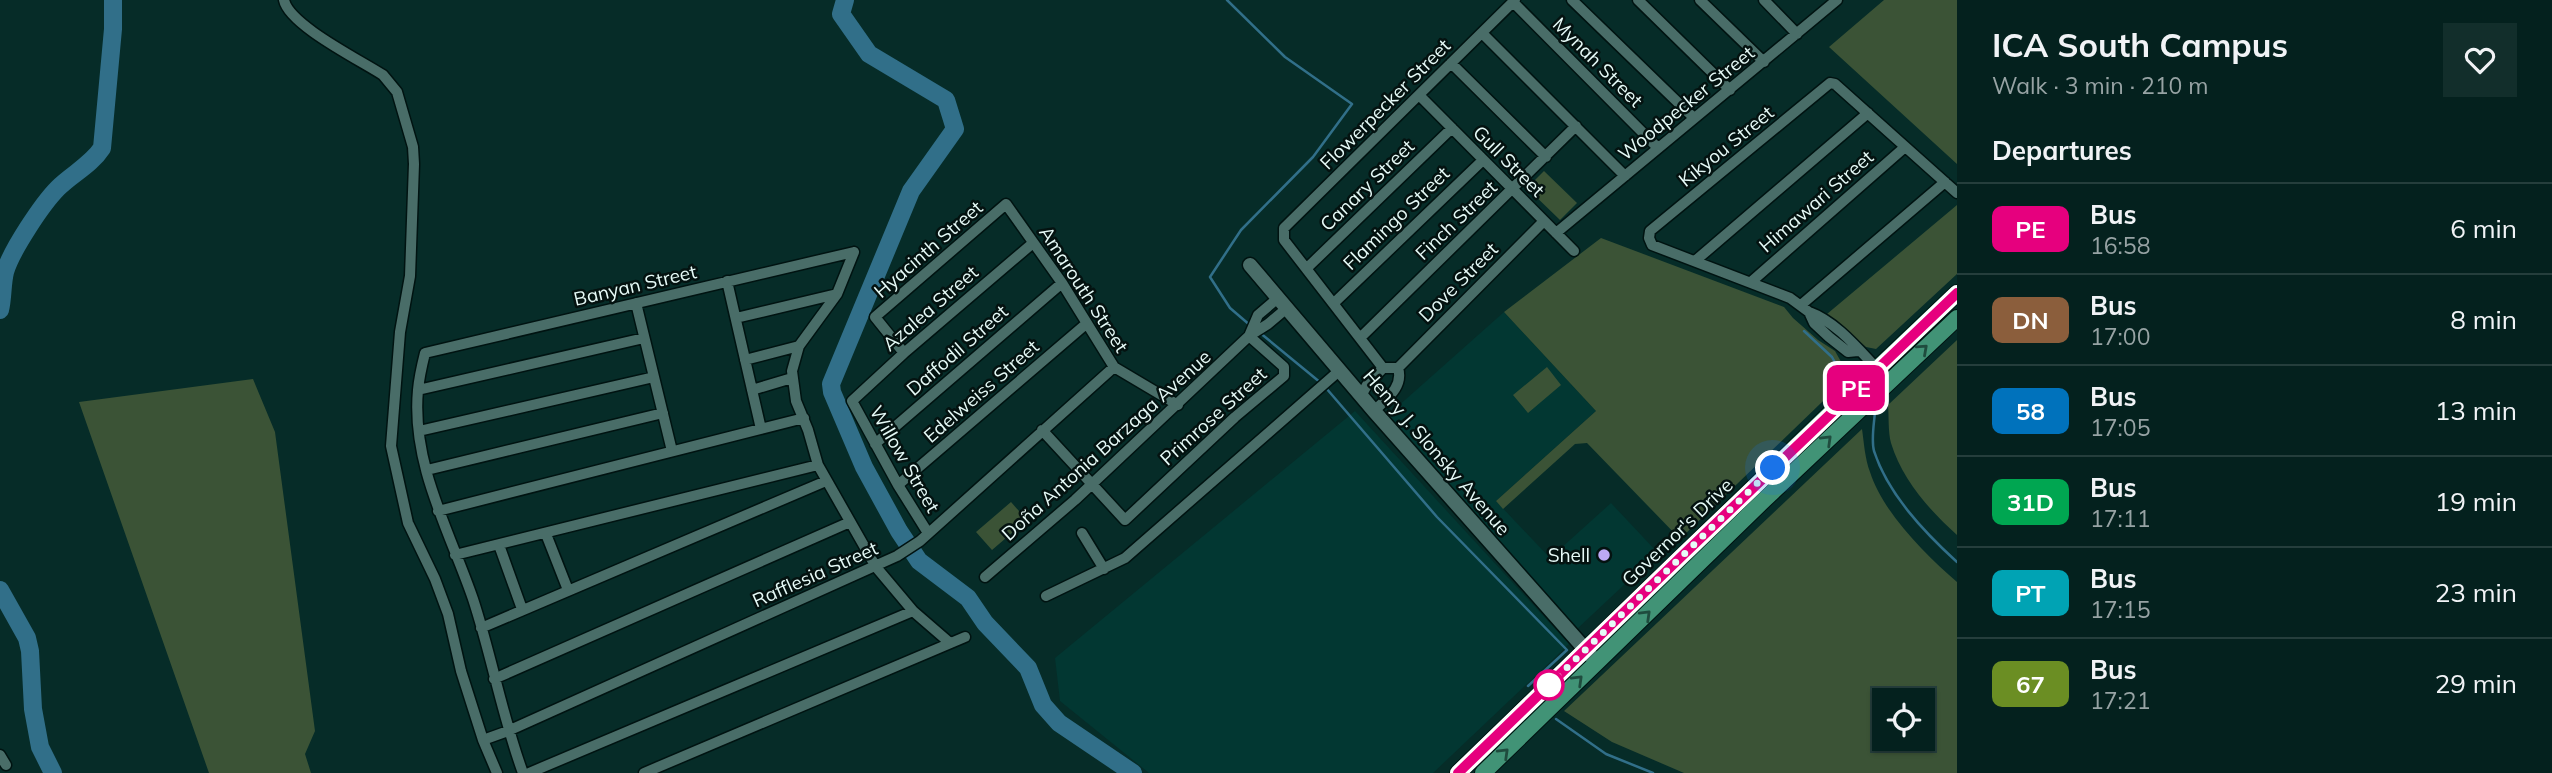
<!DOCTYPE html>
<html lang="en">
<head>
<meta charset="utf-8">
<style>
	:root { --surface:#04211e; --page:#122e2b; --text:#f1f3f6; --muted:#97a3a4; --line:#253e3c }
	body { margin:0; font-family:Mulish,sans-serif; background:var(--page); color:var(--text); height:100vh; display:flex; flex-direction:column; font-size:26px; white-space:nowrap }
	* { box-sizing:border-box; margin:0 }
	p { font-size:23px; color:var(--muted) }
	.icon { flex:none; width:38px; height:38px; fill:none; stroke:currentColor; stroke-width:2; stroke-linecap:round; stroke-linejoin:round }
	.map { position:relative; flex:1; overflow:hidden }
	.drawer { display:flex; flex-direction:column; background:var(--surface); width:595px }
	.drawer>* { flex:none }
	.badge { padding:0 14px; border-radius:10px; font-size:24px; line-height:46px }
	.buttons { position:absolute; left:1872px; top:688px; display:grid; gap:14px }
	.buttons a { display:grid; place-items:center; width:63px; height:63px; border-radius:0px; background:var(--surface); box-shadow:0 2px 5px #0004,0 0 0 2px var(--line); font-size:35px }
	.you { position:absolute; width:35px; height:35px; margin:-18px; border:5px solid #fff; border-radius:50%; background:#1a73e8; box-shadow:0 0 0 10px #1a73e833 }
	.map>.badge { position:absolute; translate:-50% -50%; box-shadow:0 0 0 4px #fff }
	h2 { padding:0 35px; font-size:26px; line-height:63px }
	.round { display:grid; place-items:center; flex:none; width:74px; height:74px; border-radius:0px; background:var(--page) }
	.overview { display:flex; align-items:center; justify-content:space-between; height:119px; padding:0 35px }
	h1 { font-size:33px; font-weight:700; line-height:52px }
	ul { padding:0; list-style:none }
	li { display:flex; align-items:center; gap:21px; height:91px; padding:0 35px; border-top:2px solid var(--line) }
	li div { flex:1 }
	li b { display:block; font-size:26px }
	li em { font-style:normal }
	li .badge { min-width:77px; font-weight:700; text-align:center }
	main { display:flex; flex:1; min-height:0 }
	.map>svg:first-child { display:block }
	.built { fill:#023732 }
	.green { fill:#3b5336; fill-rule:evenodd }
	.lines { fill:none; stroke-linecap:round; stroke-linejoin:round }
	.stream { stroke:#316f89; stroke-width:2.5 }
	.river { stroke:#316f89; stroke-width:18 }
	.street-casing { stroke:#001311; stroke-width:13 }
	.secondary-casing { stroke:#001311; stroke-width:17 }
	.primary-casing { stroke:#001311; stroke-width:18 }
	.street { stroke:#496d68; stroke-width:10 }
	.secondary { stroke:#496d68; stroke-width:14 }
	.primary { stroke:#419376; stroke-width:16 }
	.oneway { stroke:#1f4c3e }
	.line-casing { stroke:#fff; stroke-width:16 }
	.line { stroke:#e6007e; stroke-width:10 }
	.walk { stroke:#e6faf7; stroke-width:7; stroke-dasharray:0 12.6 }
	.poi-dot { fill:#bca9f5; stroke:#041210; stroke-width:2.5 }
	.stop-dot { fill:#fff; stroke:#e6007e; stroke-width:3.5 }
	.labels { text-anchor:middle; stroke-width:5; stroke-linejoin:round; paint-order:stroke }
	.street-label { font-size:19px; fill:#e6faf7; stroke:#041210 }
	.poi-label { font-size:19px; fill:#e6faf7; stroke:#041210; text-anchor:end }
</style>
</head>
<body>
<main>
<div class="map">
<svg width="1957" height="773" viewBox="0 0 1957 773">
	<rect width="100%" height="100%" fill="#062c28"/>
	<!-- built -->
	<path class="built" d="M 1504,312 L 1596,411 L 1496,501 L 1550,558 L 1611,503 L 1658,553 L 1577,629 L 1387,416 Z
		M 1355,411 L 1569,644 L 1433,773 L 1149,773 L 1060,701 L 1055,658 Z"/>
	<!-- green -->
	<path class="green" d="M 1884,0 L 1957,0 L 1957,164 L 1829,47 Z
		M 1544,171 L 1577,203 L 1560,220 L 1527,188 Z
		M 1957,205 L 1957,274 L 1876,349 L 1866,347 L 1827,314 Z
		M 1601,238 L 1784,307 L 1793,318 L 1818,340 L 1835,351 L 1849,376 L 1680,539 L 1587,443 L 1575,444 L 1503,509 L 1496,501 L 1596,411 L 1504,312 Z
		M 1957,340 L 1957,535 C 1929,510 1902,479 1891,443 C 1888,432 1889,417 1888,405 Z
		M 1547,367 L 1561,385 L 1528,413 L 1513,395 Z
		M 253,379 L 275,432 L 315,731 L 305,754 L 311,773 L 209,773 L 79,402 Z
		M 1862,429 C 1864,443 1865,459 1870,472 C 1883,513 1926,555 1957,582 L 1957,773 L 1684,773 L 1612,742 L 1564,711 ZM 1885,700 L 1923,700 L 1923,738 L 1885,738 Z
		M 1011,502 L 1027,520 L 992,550 L 976,532 Z"/>
	<g class="lines">
		<!-- stream -->
		<path class="stream" d="M 1227,0 L 1285,57 L 1352,104 L 1313,157 L 1241,230 L 1210,277 L 1230,308 L 1251,326
			M 1804,331 L 1832,357 L 1844,379
			M 1259,332 L 1321,383
			M 1326,388 L 1437,517 L 1567,650 L 1528,686
			M 1875,412 C 1874,424 1871,440 1874,451 C 1888,494 1924,532 1957,562
			M 1556,719 L 1606,754 L 1653,773"/>
		<!-- river -->
		<path class="river" d="M 845,0 L 841,14 L 869,54 L 946,100 L 955,129 L 911,191 L 831,384 L 832,392 L 864,467 L 899,531 L 919,561 L 968,598 L 985,623 L 1028,668 L 1043,705 L 1059,723 L 1133,773
			M 0,310 C 3,298 2,284 5,272 C 11,251 42,204 58,188 C 72,174 91,165 102,148 L 113,29 L 113,0
			M 0,590 L 27,638 L 30,651 L 33,709 L 40,747 L 53,773"/>
		<defs>
			<path id="street" d="M 284,0 C 289,25 360,60 383,75 L 397,92 L 413,147 L 414,164 L 410,276 L 400,332 L 391,446 L 408,523 L 435,579 L 448,614 L 461,671 L 483,740 L 497,773
				M 1572,0 L 1694,118
				M 1638,0 L 1730,90
				M 1700,0 L 1764,62
				M 1764,0 L 1797,34
				M 1513,2 L 1658,148
				M 1482,33 L 1625,176
				M 1451,63 L 1546,157
				M 1419,95 L 1574,251
				M 1556,233 L 1837,0
				M 854,252 L 837,294 L 799,346 L 792,371 L 796,401 L 808,430 L 818,465 L 876,567 L 913,611 L 950,643
				M 1695,261 L 1868,113
				M 1307,268 L 1452,128
				M 727,281 L 761,429
				M 1751,282 L 1905,147
				M 636,303 L 672,451
				M 1334,303 L 1483,160
				M 1801,305 L 1945,182
				M 1809,312 C 1840,323 1865,358 1889,381
				M 736,318 L 837,294
				M 1249,336 L 1258,315 L 1278,298
				M 1360,338 L 1576,126
				M 1858,351 L 1848,352 L 1829,337 L 1814,323 L 1809,312 L 1790,298 L 1652,245 L 1649,238 L 1650,231 L 1830,83 L 1835,84 L 1957,193
				M 904,353 L 875,317 L 1006,204 L 1062,283 L 1114,367 L 1178,405
				M 745,360 L 799,346
				M 1383,368 L 1284,240 L 1284,228 L 1515,0
				M 418,390 L 644,338
				M 752,390 L 792,378
				M 1361,396 L 1367,385 L 1383,368 L 1398,368 L 1544,221
				M 1374,411 C 1386,399 1404,387 1398,368
				M 1042,430 L 1125,520 L 1235,417 L 1284,376 L 1284,367 L 1249,336
				M 419,431 L 654,377
				M 875,444 L 1062,283
				M 427,470 L 663,413
				M 898,485 L 1086,324
				M 438,511 L 804,418
				M 928,533 L 898,485 L 852,401 L 904,353 L 1033,243
				M 1082,533 L 1104,569
				M 546,534 L 568,590
				M 499,545 L 522,609
				M 455,555 L 818,465
				M 985,577 L 1075,500 L 1249,336 L 1268,324 L 1287,308
				M 1046,596 L 1125,558 L 1339,371
				M 481,628 L 826,481
				M 494,679 L 850,522
				M 483,740 L 508,731 L 897,556 L 920,541 L 1114,367
				M 0,755 L 6,765
				M 523,773 C 502,716 492,657 473,599 C 450,532 411,464 418,390 C 419,378 422,365 425,353 L 854,252
				M 529,773 L 913,611
				M 644,773 L 965,637"/>
			<path id="secondary" d="M 1250,265 L 1374,411 L 1592,657"/>
			<path id="primary" d="M 1458,773 L 1846,398 L 1957,293
				M 1483,773 L 1764,500 L 1957,318"/>
		</defs>
		<!-- street casing -->
		<use href="#street" class="street-casing"/>
		<!-- secondary casing -->
		<use href="#secondary" class="secondary-casing"/>
		<!-- primary casing -->
		<use href="#primary" class="primary-casing"/>
		<!-- street -->
		<use href="#street" class="street"/>
		<!-- secondary -->
		<use href="#secondary" class="secondary"/>
		<!-- primary -->
		<use href="#primary" class="primary"/>
	</g>
	<!-- one-way arrows -->
	<defs><path id="oneway-chevron" d="M-2-3.5L2.5 0L-2 3.5" fill="none" stroke-width="1.6" stroke-linecap="round" stroke-linejoin="round" transform="scale(1.75)"/></defs>
	<g class="oneway">
		<use href="#oneway-chevron" transform="translate(1923 349) rotate(-42)"/>
		<use href="#oneway-chevron" transform="translate(1827 440) rotate(-44)"/>
		<use href="#oneway-chevron" transform="translate(1646 615) rotate(-44)"/>
		<use href="#oneway-chevron" transform="translate(1578 680) rotate(-44)"/>
		<use href="#oneway-chevron" transform="translate(1504 753) rotate(-44)"/>
	</g>
	<g class="lines">
		<defs>
			<path id="line" d="M 1458,773 L 1683,555 L 1957,293"/>
		</defs>
		<!-- line casing -->
		<use href="#line" class="line-casing"/>
		<!-- line -->
		<use href="#line" class="line"/>
		<!-- walk -->
		<path class="walk" d="M 1549,685 L 1773,468"/>
	</g>
	<!-- markers -->
	<circle class="poi-dot" cx="1604" cy="555" r="7"/>
	<circle class="stop-dot" cx="1549" cy="685" r="14"/>
	<g class="labels">
		<!-- street labels -->
		<g class="street-label">
			<text transform="translate(1598 62) rotate(45)" y="7">Mynah Street</text>
			<text transform="translate(1686 103) rotate(-39)" y="7">Woodpecker Street</text>
			<text transform="translate(1385 104) rotate(-45)" y="7">Flowerpecker Street</text>
			<text transform="translate(1726 146) rotate(-39)" y="7">Kikyou Street</text>
			<text transform="translate(1509 161) rotate(45)" y="7">Gull Street</text>
			<text transform="translate(1367 185) rotate(-44)" y="7">Canary Street</text>
			<text transform="translate(1816 201) rotate(-41)" y="7">Himawari Street</text>
			<text transform="translate(1396 218) rotate(-44)" y="7">Flamingo Street</text>
			<text transform="translate(1456 220) rotate(-44)" y="7">Finch Street</text>
			<text transform="translate(928 249) rotate(-41)" y="7">Hyacinth Street</text>
			<text transform="translate(1458 282) rotate(-45)" y="7">Dove Street</text>
			<text transform="translate(635 285) rotate(-13)" y="7">Banyan Street</text>
			<text transform="translate(1084 289) rotate(57)" y="7">Amarouth Street</text>
			<text transform="translate(930 308) rotate(-41)" y="7">Azalea Street</text>
			<text transform="translate(957 350) rotate(-41)" y="7">Daffodil Street</text>
			<text transform="translate(981 391) rotate(-41)" y="7">Edelweiss Street</text>
			<text transform="translate(1213 416) rotate(-42)" y="7">Primrose Street</text>
			<text transform="translate(1106 445) rotate(-42)" y="7">Doña Antonia Barzaga Avenue</text>
			<text transform="translate(1437 452) rotate(49)" y="7">Henry J. Slonsky Avenue</text>
			<text transform="translate(905 459) rotate(60)" y="7">Willow Street</text>
			<text transform="translate(1677 532) rotate(-44)" y="7">Governor's Drive</text>
			<text transform="translate(815 574) rotate(-24)" y="7">Rafflesia Street</text>
		</g>
		<!-- poi labels -->
		<g class="poi-label">
			<text x="1590" y="562">Shell</text>
		</g>
	</g>
</svg>
<div class="buttons">
<a><svg class="icon" aria-label="locate" viewBox="0 0 24 24"><circle cx="12" cy="12" r="6"/><path d="M12 2v4M12 18v4M2 12h4M18 12h4"/></svg></a>
</div>
<div class="you" style="left:1773px;top:468px"></div>
<b class="badge" style="left:1856px;top:388px;background:#e6007e;color:#fff">PE</b>
</div>
<section class="drawer">
<div class="overview"><div><h1>ICA South Campus</h1><p>Walk · 3 min · 210 m</p></div><a class="round"><svg class="icon" aria-label="heart" viewBox="0 0 24 24"><path d="M12 20l-8-8c-3-5 5-10 8-4 3-6 11-1 8 4z"/></svg></a></div>
<h2>Departures</h2>
<ul>
<li><span class="badge" style="background:#e6007e;color:#fff">PE</span><div><b>Bus</b><p>16:58</p></div><em>6 min</em></li>
<li><span class="badge" style="background:#8b5e3c;color:#fff">DN</span><div><b>Bus</b><p>17:00</p></div><em>8 min</em></li>
<li><span class="badge" style="background:#0072bc;color:#fff">58</span><div><b>Bus</b><p>17:05</p></div><em>13 min</em></li>
<li><span class="badge" style="background:#00a651;color:#fff">31D</span><div><b>Bus</b><p>17:11</p></div><em>19 min</em></li>
<li><span class="badge" style="background:#00a3b4;color:#fff">PT</span><div><b>Bus</b><p>17:15</p></div><em>23 min</em></li>
<li><span class="badge" style="background:#6b8e23;color:#fff">67</span><div><b>Bus</b><p>17:21</p></div><em>29 min</em></li>
</ul>
</section>
</main>
</body>
</html>
